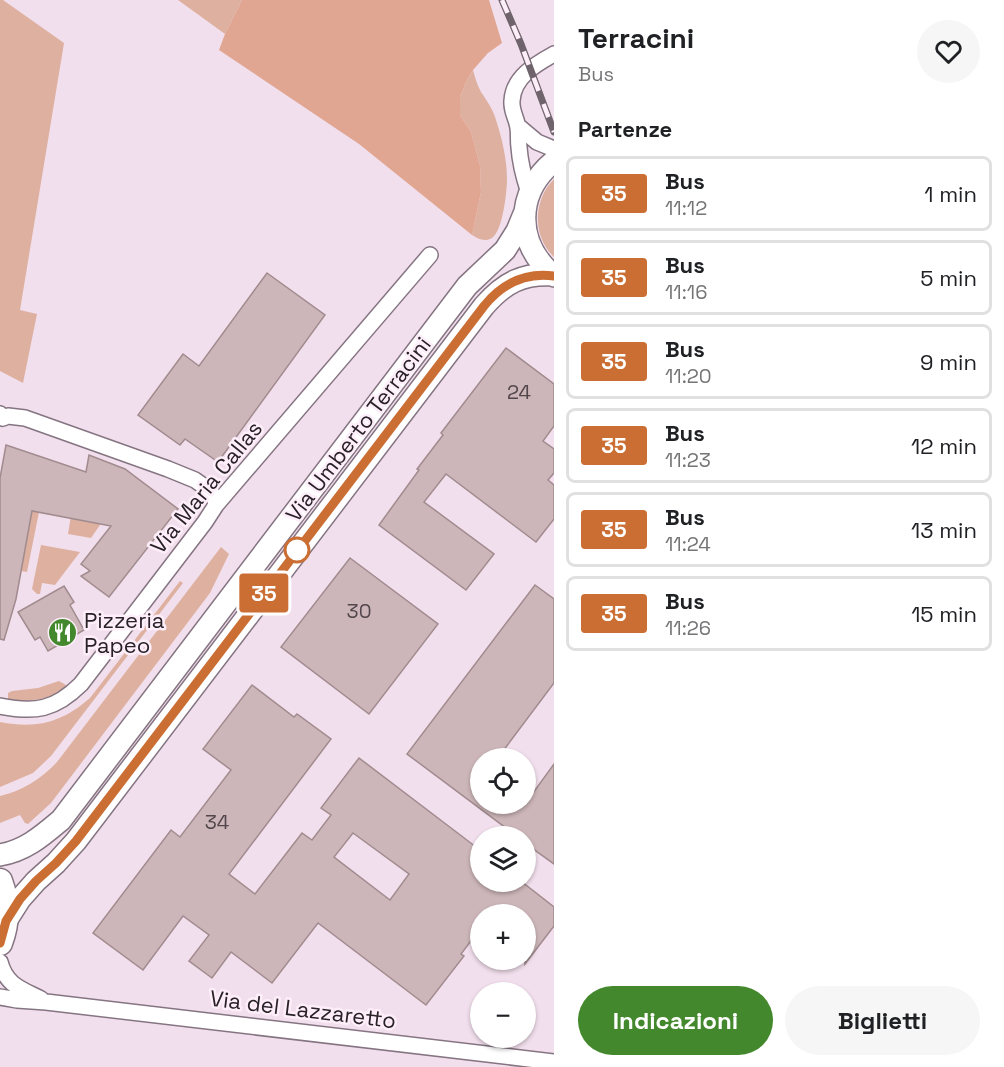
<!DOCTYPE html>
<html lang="it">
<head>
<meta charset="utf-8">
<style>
	:root { --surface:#fff; --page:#f6f6f6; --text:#202124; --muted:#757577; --line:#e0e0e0; --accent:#44882d }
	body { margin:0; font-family:"Space Grotesk",sans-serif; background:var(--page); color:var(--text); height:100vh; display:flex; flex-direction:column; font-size:22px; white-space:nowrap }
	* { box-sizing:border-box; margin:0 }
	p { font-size:20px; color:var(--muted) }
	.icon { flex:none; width:33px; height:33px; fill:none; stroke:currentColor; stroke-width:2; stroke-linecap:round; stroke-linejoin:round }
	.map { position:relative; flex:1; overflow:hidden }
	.drawer { display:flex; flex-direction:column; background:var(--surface); width:450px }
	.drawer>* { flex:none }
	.badge { padding:0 12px; border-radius:4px; font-size:21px; line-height:39px }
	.buttons { position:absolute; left:470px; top:748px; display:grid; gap:12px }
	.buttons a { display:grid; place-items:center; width:66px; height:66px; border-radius:50%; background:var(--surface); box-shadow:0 2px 4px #0004; font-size:30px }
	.map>.badge { position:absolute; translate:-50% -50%; box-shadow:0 0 0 3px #fff }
	h2 { padding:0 24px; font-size:22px; line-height:54px }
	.round { display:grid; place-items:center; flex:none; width:63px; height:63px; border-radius:32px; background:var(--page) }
	.head { display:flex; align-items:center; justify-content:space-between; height:102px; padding:0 24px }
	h1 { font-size:28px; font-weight:600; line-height:45px }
	.cta { display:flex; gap:12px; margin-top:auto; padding:12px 24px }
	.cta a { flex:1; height:69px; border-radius:36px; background:var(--accent); color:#fff; font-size:24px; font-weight:600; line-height:69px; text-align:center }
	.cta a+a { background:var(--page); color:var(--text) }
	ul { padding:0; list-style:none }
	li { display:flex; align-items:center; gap:18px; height:75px; margin:0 12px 9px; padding:0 12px; border:3px solid var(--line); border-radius:9px }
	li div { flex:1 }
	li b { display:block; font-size:22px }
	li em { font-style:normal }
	li .badge { min-width:66px; font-weight:700; text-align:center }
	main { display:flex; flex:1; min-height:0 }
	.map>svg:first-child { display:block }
	.green { fill:#deb09f }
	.forest { fill:#e0a692 }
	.building { fill:#cdb6b9; stroke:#a18b8e; stroke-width:1.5; fill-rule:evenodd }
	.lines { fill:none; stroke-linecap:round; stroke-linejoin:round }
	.minor-casing { stroke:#857481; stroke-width:18 }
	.secondary-casing { stroke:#857481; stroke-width:24 }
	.primary-casing { stroke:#857481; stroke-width:27 }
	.minor { stroke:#fff; stroke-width:15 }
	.secondary { stroke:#fff; stroke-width:21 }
	.primary { stroke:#fff; stroke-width:24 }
	.rail-casing { stroke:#6f646c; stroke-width:7 }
	.rail { stroke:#fdeef9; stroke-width:4.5; stroke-dasharray:14; stroke-linecap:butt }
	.line-casing { stroke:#fff; stroke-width:14 }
	.line { stroke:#cb6e33; stroke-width:9 }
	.stop-dot { fill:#fff; stroke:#cb6e33; stroke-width:3 }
	.labels { text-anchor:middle; stroke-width:5; stroke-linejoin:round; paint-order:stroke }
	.number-label { font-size:20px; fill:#51464b }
	.street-label { font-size:22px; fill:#282126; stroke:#fdeef9 }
	.poi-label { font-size:22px; fill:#282126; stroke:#fdeef9; text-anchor:start }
</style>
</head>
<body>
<main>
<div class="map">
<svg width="554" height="1067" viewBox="0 0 554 1067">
	<rect width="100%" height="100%" fill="#f2dfed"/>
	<!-- green -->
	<path class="green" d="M 0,0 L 3,0 L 64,43 L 20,310 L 37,314 L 23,383 L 0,371 Z
		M 178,0 L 242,0 L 225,34 Z
		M 473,70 C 475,77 477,85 481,92 C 487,101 493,109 496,120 C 502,138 507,160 507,179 C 507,191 503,229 493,237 C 486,243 478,239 472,235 L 481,192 L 480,166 L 471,132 L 460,115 L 460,97 L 466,82 Z
		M 554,179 L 554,257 C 532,236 533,200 554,179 Z
		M 41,502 L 27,572 L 21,571 L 32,513 L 26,511 Z
		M 73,504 L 100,525 L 91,538 L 68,534 Z
		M 41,545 L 80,552 L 55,585 L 42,583 L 40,594 L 37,594 L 32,589 Z
		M 221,547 L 229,554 L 210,593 L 51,803 L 28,824 L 25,823 L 20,815 L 0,823 L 0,796 C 22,791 41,779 57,762 Z
		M 180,581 L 183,583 L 51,756 L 33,773 L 0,787 L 0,722 C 37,729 61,723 90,698 Z
		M 59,681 L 66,685 L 65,687 C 49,701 29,702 8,699 L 8,693 L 12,691 L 38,688 Z"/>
	<!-- forest -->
	<path class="forest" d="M 242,0 L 489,0 L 502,43 L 488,53 L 473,70 L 466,82 L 460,97 L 460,115 L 471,132 L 480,166 L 481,192 L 472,235 L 359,144 L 219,50 L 225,34 Z"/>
	<!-- building -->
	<path class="building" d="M 267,273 L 325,315 L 218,462 L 185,439 L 180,445 L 138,415 L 183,354 L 199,366 Z
		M 506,348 L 554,384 L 554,426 L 543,441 L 554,449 L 554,473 L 548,480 L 554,485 L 554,519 L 536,542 L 446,474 L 424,502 L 494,554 L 466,590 L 379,525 L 419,470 L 417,469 L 443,435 L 441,433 Z
		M 6,445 L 86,472 L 89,455 L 125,469 L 178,509 L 109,597 L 81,576 L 90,571 L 81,564 L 111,526 L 32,511 L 16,599 L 4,640 L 0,639 L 0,478 Z
		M 350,558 L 438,624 L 369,714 L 281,647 Z
		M 535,585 L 554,599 L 554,683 L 497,759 L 480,759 L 480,804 L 525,804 L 554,764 L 554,864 L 525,843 L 525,837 L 518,837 L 407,754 Z
		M 64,586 L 74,602 L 70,605 L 84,630 L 48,651 L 40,637 L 35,640 L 18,612 Z
		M 252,685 L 294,717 L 297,714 L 331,739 L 229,874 L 255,894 L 302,833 L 312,840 L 331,815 L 321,808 L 359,758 L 480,850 L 480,882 L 522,882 L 554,907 L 554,926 L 525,964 L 525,915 L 480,915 L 480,929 L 461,954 L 464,956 L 426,1005 L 318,923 L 272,983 L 231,952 L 212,978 L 189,961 L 209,935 L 183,916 L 143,970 L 93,933 L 171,830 L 180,837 L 231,770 L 203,749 ZM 353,833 L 409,874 L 390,900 L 334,857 Z"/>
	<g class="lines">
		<defs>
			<path id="minor" d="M 518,126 L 537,142 L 554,149
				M 529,193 C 524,178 520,163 519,147 C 518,141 519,135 518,128 C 517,119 511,111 512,101 C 513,77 536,64 554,54
				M 0,414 L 3,418 L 8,416 L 25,418 L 168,469 L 195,480 L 209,490 L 214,496 L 216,505
				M 0,706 C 35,713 55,710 81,684 L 205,522 L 216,505 L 430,255
				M 0,962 C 6,985 21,989 41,999
				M 0,997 L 17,1000 L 46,1002 L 554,1062"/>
			<path id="secondary" d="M 554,161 C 515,193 515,243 554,276
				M 0,855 C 25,851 42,836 61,820 L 467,286 L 505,250 L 517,231 L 524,214
				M 6,921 L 20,899 L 36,881 L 56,863 L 76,841 L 484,306 C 504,283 522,273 554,275"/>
			<path id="primary" d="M 0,881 C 8,902 8,922 0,943"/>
		</defs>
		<!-- minor casing -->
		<use href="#minor" class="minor-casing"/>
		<!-- secondary casing -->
		<use href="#secondary" class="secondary-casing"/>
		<!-- primary casing -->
		<use href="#primary" class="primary-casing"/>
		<!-- minor -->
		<use href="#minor" class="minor"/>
		<!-- secondary -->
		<use href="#secondary" class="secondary"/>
		<!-- primary -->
		<use href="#primary" class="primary"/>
		<defs>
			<path id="rail" d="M 502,0 L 521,44 L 554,132"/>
		</defs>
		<!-- rail casing -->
		<use href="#rail" class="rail-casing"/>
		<!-- rail -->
		<use href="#rail" class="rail"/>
	</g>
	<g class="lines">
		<defs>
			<path id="line" d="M 0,943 L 6,921 L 20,899 L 36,881 L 56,863 L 76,841 L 484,306 C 502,284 525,272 554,276"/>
		</defs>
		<!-- line casing -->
		<use href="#line" class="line-casing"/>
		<!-- line -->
		<use href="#line" class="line"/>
	</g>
	<!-- icons -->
	<defs>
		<symbol id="restaurant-disc" viewBox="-11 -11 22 22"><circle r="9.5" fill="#44882d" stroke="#fdeef9"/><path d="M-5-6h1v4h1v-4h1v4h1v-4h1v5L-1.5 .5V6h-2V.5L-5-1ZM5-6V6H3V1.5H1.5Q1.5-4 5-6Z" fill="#fff"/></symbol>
	</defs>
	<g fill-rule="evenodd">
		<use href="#restaurant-disc" x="46" y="616" width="33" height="33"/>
	</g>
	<!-- markers -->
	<circle class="stop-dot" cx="297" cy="550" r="12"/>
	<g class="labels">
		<!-- number labels -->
		<g class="number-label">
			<text x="519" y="399">24</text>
			<text x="359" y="618">30</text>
			<text x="217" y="829">34</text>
		</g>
		<!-- street labels -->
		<g class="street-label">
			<text transform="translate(358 429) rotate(-53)" y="8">Via Umberto Terracini</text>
			<text transform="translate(206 487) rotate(-51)" y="8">Via Maria Callas</text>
			<text transform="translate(303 1009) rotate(7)" y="8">Via del Lazzaretto</text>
		</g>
		<!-- poi labels -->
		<g class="poi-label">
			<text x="84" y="628">Pizzeria<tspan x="84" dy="25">Papeo</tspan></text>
		</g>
	</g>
</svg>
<div class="buttons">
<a><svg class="icon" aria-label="locate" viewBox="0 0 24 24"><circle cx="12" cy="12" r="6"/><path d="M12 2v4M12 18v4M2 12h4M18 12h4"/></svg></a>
<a><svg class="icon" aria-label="layers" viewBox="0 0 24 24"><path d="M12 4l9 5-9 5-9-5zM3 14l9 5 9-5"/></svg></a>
<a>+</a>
<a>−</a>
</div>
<b class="badge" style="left:264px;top:593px;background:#cb6e33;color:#fff">35</b>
</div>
<section class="drawer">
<div class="head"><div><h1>Terracini</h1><p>Bus</p></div><a class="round"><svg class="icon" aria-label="heart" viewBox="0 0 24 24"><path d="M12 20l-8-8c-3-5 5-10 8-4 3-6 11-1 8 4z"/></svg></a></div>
<h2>Partenze</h2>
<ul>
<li><span class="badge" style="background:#cb6e33;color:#fff">35</span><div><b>Bus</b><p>11:12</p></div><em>1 min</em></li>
<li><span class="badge" style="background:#cb6e33;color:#fff">35</span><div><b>Bus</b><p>11:16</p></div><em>5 min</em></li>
<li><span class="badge" style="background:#cb6e33;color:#fff">35</span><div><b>Bus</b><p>11:20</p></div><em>9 min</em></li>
<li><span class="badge" style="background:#cb6e33;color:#fff">35</span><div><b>Bus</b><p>11:23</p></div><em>12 min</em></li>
<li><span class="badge" style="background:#cb6e33;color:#fff">35</span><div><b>Bus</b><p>11:24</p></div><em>13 min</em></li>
<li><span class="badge" style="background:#cb6e33;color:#fff">35</span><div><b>Bus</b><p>11:26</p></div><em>15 min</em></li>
</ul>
<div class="cta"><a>Indicazioni</a><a>Biglietti</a></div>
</section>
</main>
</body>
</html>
